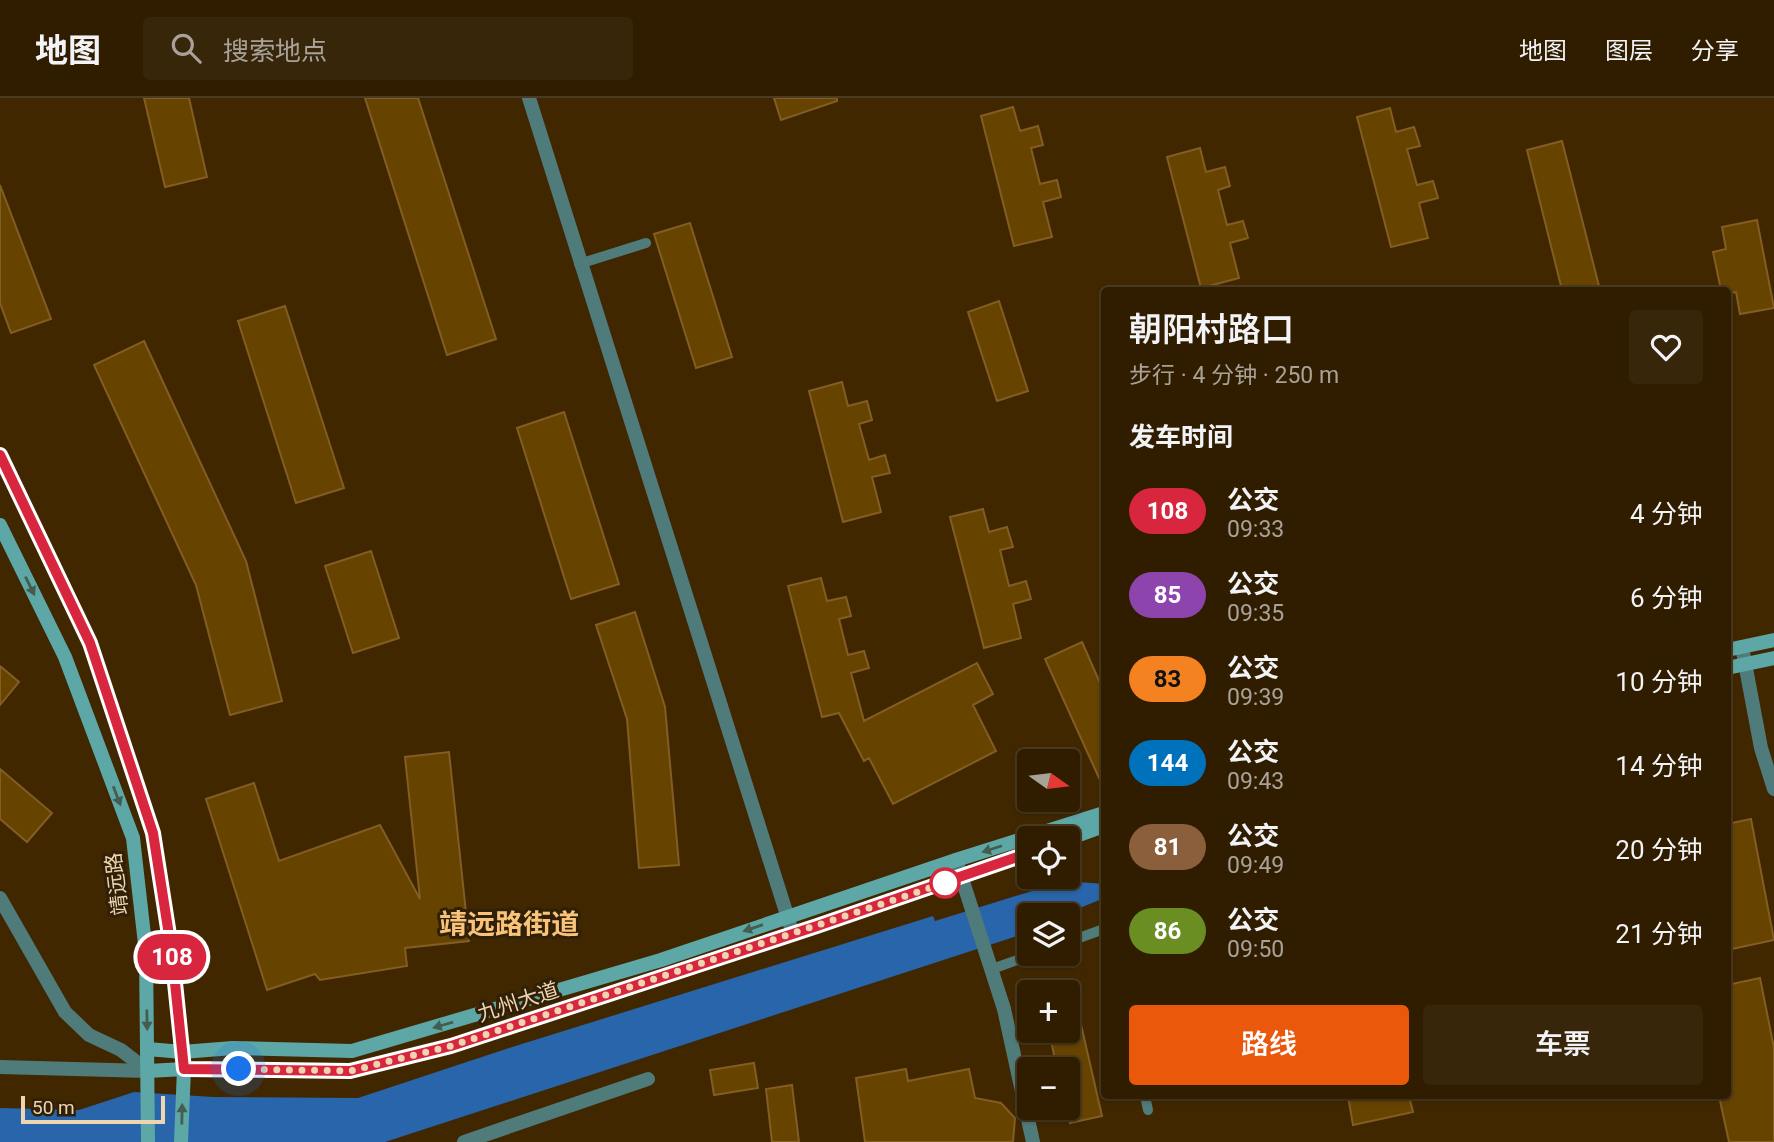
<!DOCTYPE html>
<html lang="zh">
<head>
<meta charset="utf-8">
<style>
	:root { --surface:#301d00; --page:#38260a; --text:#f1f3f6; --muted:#a8a299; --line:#4b3b22; --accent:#ea580c }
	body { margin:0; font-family:Roboto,"Noto Sans SC",sans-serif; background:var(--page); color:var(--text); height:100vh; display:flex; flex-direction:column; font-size:26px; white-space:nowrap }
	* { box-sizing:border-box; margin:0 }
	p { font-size:23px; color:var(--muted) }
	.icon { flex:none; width:38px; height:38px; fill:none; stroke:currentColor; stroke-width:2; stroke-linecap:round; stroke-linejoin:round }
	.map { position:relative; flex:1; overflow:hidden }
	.sheet { position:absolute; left:1101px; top:189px; width:630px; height:812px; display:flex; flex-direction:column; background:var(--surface); border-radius:7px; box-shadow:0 2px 5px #0004,0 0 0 2px var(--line) }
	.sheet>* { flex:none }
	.badge { padding:0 14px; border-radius:23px; font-size:24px; line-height:46px }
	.needle { width:46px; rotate:104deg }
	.controls { position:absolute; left:1017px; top:651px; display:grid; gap:14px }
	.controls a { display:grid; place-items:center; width:63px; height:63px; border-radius:7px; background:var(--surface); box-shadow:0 2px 5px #0004,0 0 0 2px var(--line); font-size:35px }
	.scale { position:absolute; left:21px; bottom:18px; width:144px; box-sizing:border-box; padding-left:7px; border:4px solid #eed4b1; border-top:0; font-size:19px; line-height:24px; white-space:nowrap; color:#eed4b1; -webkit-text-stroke:5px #302008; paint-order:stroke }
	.you { position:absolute; width:35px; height:35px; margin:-18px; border:5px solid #fff; border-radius:50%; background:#1a73e8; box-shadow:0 0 0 10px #1a73e833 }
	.map>.badge { position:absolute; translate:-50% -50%; box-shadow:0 0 0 4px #fff }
	h2 { padding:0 28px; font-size:26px; line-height:63px }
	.round { display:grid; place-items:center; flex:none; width:74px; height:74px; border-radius:7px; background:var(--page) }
	.summary { display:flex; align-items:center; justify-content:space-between; height:119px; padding:0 28px }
	h1 { font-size:33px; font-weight:600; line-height:52px }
	.button { display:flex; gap:14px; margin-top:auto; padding:14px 28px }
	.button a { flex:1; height:80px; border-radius:7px; background:var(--accent); color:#fff; font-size:28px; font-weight:600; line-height:80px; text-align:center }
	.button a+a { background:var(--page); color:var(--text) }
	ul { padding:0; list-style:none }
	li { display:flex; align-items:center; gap:21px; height:84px; padding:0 28px }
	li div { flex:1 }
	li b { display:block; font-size:26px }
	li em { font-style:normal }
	li .badge { min-width:77px; font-weight:700; text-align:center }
	header { display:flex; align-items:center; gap:42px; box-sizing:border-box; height:98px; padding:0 35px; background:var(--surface); border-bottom:2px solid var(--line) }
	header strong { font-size:33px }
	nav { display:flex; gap:38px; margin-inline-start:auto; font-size:24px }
	.search { width:490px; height:63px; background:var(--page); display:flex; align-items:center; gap:18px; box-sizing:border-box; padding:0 24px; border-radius:7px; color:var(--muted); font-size:26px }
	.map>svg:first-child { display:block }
	.water { fill:#2865aa }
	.building { fill:#674300; stroke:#825d24; stroke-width:2 }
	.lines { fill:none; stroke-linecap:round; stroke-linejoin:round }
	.service { stroke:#4f7c7a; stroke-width:10 }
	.pedestrian { stroke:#4f7c7a; stroke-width:14 }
	.minor { stroke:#4f7c7a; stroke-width:14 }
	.tertiary { stroke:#4f7c7a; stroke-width:14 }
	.secondary { stroke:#5da8a6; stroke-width:14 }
	.oneway { fill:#445d4f }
	.line-casing { stroke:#fff; stroke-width:16 }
	.line { stroke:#d7263d; stroke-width:10 }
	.walk { stroke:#eed4b1; stroke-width:7; stroke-dasharray:0 12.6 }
	.stop-dot { fill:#fff; stroke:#d7263d; stroke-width:3.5 }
	.labels { text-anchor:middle; stroke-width:6; stroke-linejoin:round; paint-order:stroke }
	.street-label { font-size:21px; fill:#eed4b1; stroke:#302008 }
	.district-label { font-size:28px; font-weight:bold; fill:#f9c37a; stroke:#302008 }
</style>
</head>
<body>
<header>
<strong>地图</strong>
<div class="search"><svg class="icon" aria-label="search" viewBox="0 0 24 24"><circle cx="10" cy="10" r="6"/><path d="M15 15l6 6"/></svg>搜索地点</div>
<nav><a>地图</a><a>图层</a><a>分享</a></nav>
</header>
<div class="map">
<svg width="1774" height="1044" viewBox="0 0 1774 1044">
	<rect width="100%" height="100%" fill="#402700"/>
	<!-- water -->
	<path class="water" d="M 1064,783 L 1104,786 L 1104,800 L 1063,817 L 1029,817 L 1029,832 L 1014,839 L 385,1044 L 0,1044 L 0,1010 L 79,1012 L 134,994 L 213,999 L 358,1000 L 509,950 L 933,818 L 935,823 Z"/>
	<!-- building -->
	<path class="building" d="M 144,0 L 189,0 L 207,79 L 165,89 Z
		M 365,0 L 418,0 L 496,241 L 447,257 Z
		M 774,0 L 837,0 L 837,3 L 781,22 Z
		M 1013,9 L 1020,33 L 1038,28 L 1043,47 L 1031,50 L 1040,86 L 1057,82 L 1061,99 L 1043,104 L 1052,139 L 1014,148 L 981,18 Z
		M 1390,10 L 1396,34 L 1414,29 L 1420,48 L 1407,51 L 1417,87 L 1433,83 L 1438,100 L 1419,105 L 1428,140 L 1391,149 L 1357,19 Z
		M 1562,43 L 1600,192 L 1562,192 L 1527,52 Z
		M 1200,50 L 1206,74 L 1225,69 L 1230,88 L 1218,92 L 1227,127 L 1243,123 L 1248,140 L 1230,145 L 1239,180 L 1201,190 L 1167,59 Z
		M 0,87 L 51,221 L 11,235 L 0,205 Z
		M 1757,122 L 1774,210 L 1740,216 L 1736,194 L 1727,196 L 1727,192 L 1721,192 L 1713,154 L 1726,151 L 1722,129 Z
		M 690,125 L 732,259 L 696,270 L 654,136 Z
		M 999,203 L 1028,293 L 997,303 L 968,214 Z
		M 285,208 L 344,390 L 296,405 L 238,223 Z
		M 144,243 L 246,463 L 282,603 L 230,617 L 196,487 L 94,267 Z
		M 842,284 L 848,308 L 867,303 L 872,322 L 859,326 L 869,362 L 885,357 L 890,375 L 872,379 L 881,414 L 843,424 L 809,293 Z
		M 564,314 L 619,486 L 571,501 L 517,330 Z
		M 983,411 L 989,434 L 1007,429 L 1013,449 L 1000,452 L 1009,488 L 1026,483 L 1031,501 L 1013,506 L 1021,540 L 984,550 L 950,419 Z
		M 371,453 L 399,540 L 353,555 L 325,468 Z
		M 821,480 L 827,503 L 846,499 L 851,518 L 839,521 L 848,557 L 864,553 L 869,570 L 851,575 L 864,623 L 977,565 L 993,596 L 973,607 L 996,653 L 893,706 L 869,660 L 864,663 L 839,615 L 822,619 L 788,488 Z
		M 635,514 L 665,609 L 679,767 L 639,770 L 627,621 L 596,527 Z
		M 1082,544 L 1104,594 L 1104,691 L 1045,561 Z
		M 0,568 L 19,584 L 0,607 Z
		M 449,654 L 469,843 L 405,850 L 407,868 L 320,882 L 315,876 L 267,892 L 206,701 L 254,685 L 279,763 L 380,727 L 420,801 L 405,659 Z
		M 0,671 L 52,715 L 27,744 L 0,721 Z
		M 1751,721 L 1774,842 L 1727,852 L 1727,726 Z
		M 1760,880 L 1774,950 L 1774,1044 L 1729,1044 L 1719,998 L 1727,998 L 1727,887 Z
		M 1068,896 L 1074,896 L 1102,1018 L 1070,1025 L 1068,971 L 1057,971 L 1049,933 L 1068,933 Z
		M 754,965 L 758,990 L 714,997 L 710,972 Z
		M 906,971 L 908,983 L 969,971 L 975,1000 L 1001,1005 L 1015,1020 L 1013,1044 L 865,1044 L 856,980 Z
		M 792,987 L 799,1044 L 772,1044 L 766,991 Z
		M 1348,998 L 1409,998 L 1413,1014 L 1353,1027 Z"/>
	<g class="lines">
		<!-- service -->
		<path class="service" d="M 579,166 L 646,145
			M 1068,844 L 1101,832
			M 992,871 L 1034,856
			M 1145,998 L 1148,1012"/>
		<!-- pedestrian -->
		<path class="pedestrian" d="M 464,1044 L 648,981"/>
		<!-- minor -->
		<path class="minor" d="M 1742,549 L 1761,650 L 1774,691
			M 956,762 L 1004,911 L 1033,1044
			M 0,800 L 65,914 L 89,937 L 121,952 L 148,973"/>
		<!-- tertiary -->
		<path class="tertiary" d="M 529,0 L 793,836
			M 0,969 L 148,973"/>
		<!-- secondary -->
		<path class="secondary" d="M 0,357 L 90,545 L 153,735 L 172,856 L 184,971 L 181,1044
			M 0,427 L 65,559 L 133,740 L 146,855 L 148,1044
			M 1727,552 L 1774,542
			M 1727,570 L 1774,560
			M 1068,741 L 1104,728
			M 148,951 L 182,954 L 233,950 L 352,953 L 661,862 L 956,762 L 1104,715
			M 148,973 L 184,971 L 350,973 L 451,948 L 793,836 L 1029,755"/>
	</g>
	<!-- one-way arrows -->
	<defs><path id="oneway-solid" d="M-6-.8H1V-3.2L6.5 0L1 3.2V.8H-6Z" transform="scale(1.75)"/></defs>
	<g class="oneway">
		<use href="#oneway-solid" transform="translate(30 488) rotate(64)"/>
		<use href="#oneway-solid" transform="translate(117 698) rotate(69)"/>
		<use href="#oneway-solid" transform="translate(992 751) rotate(162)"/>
		<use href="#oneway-solid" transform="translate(753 830) rotate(161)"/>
		<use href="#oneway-solid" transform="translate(147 922) rotate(89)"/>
		<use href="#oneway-solid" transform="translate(443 927) rotate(164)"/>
		<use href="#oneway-solid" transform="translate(182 1016) rotate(-89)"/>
	</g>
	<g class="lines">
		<defs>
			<path id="line" d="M 0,357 L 90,545 L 153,735 L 172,856 L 184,971 L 350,973 L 451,948 L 817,828 L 1029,755"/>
		</defs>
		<!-- line casing -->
		<use href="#line" class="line-casing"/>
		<!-- line -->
		<use href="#line" class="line"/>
		<!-- walk -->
		<path class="walk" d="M 239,971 L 350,973 L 451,948 L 945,785"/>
	</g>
	<!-- markers -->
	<circle class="stop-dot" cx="945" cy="785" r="14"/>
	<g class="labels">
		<!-- street labels -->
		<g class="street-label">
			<text transform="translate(117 786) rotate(-97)" y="7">靖远路</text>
			<text transform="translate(518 904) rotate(-18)" y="7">九州大道</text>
		</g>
		<!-- district labels -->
		<g class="district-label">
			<text x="509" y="836">靖远路街道</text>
		</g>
	</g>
</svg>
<div class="controls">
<a><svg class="needle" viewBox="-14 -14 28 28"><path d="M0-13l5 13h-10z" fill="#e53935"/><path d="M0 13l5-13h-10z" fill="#a8a299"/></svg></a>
<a><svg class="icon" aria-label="locate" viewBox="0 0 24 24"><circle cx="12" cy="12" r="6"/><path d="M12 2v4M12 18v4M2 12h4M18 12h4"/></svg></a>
<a><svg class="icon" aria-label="layers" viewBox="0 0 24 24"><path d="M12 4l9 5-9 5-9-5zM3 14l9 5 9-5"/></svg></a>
<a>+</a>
<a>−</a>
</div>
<div class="scale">50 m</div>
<div class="you" style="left:239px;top:971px"></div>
<b class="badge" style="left:172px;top:859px;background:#d7263d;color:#fff">108</b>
<section class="sheet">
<div class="summary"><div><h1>朝阳村路口</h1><p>步行 · 4 分钟 · 250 m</p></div><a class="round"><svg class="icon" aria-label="heart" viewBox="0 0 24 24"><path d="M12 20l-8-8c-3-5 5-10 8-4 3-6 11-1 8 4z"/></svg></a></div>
<h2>发车时间</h2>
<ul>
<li><span class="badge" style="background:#d7263d;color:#fff">108</span><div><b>公交</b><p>09:33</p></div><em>4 分钟</em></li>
<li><span class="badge" style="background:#8e44ad;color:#fff">85</span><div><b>公交</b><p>09:35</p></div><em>6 分钟</em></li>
<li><span class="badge" style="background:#f58220;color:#111">83</span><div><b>公交</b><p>09:39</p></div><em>10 分钟</em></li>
<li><span class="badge" style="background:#0072bc;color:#fff">144</span><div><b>公交</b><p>09:43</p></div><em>14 分钟</em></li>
<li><span class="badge" style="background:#8b5e3c;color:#fff">81</span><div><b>公交</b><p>09:49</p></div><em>20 分钟</em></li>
<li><span class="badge" style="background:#6b8e23;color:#fff">86</span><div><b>公交</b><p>09:50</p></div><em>21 分钟</em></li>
</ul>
<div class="button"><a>路线</a><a>车票</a></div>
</section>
</div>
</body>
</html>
